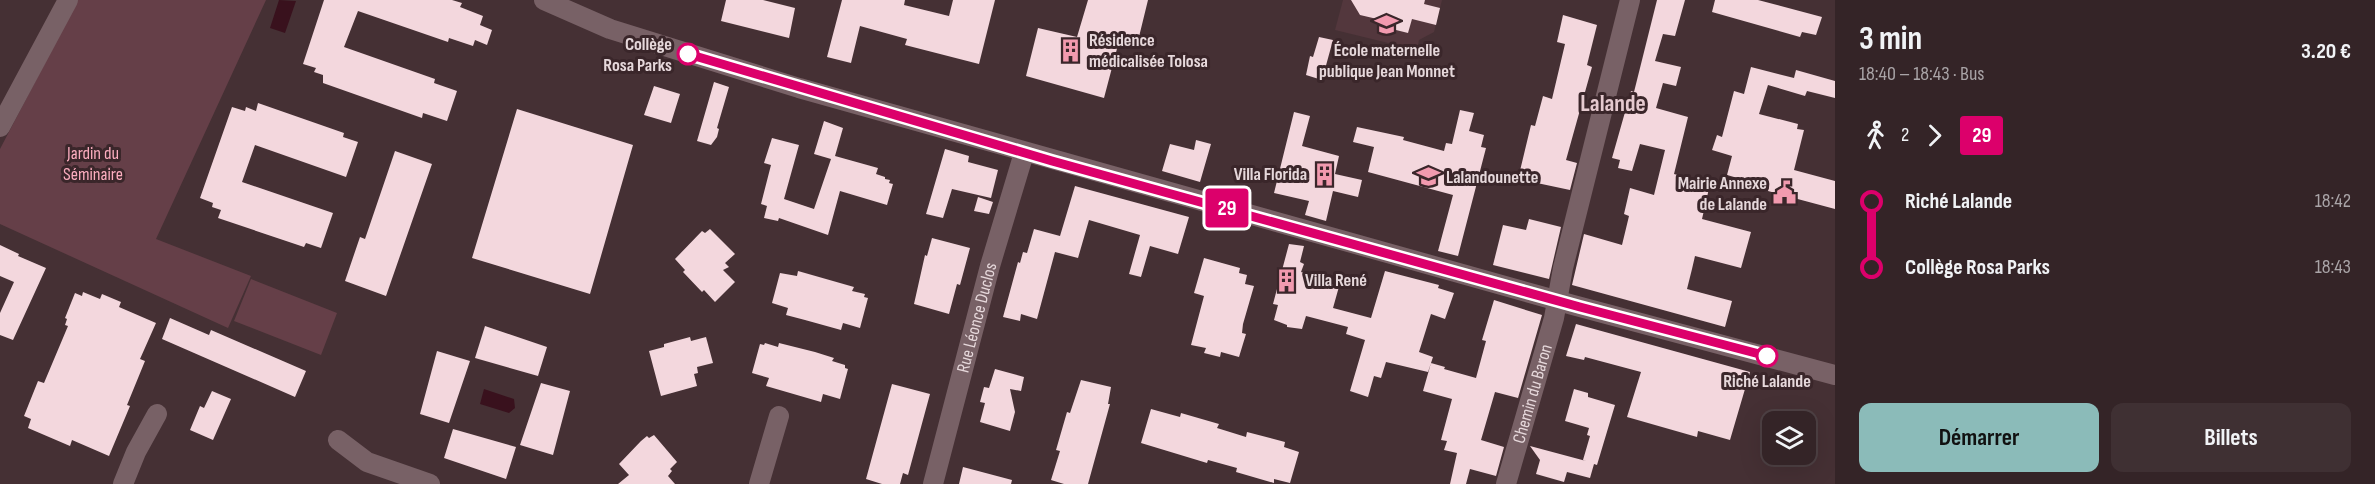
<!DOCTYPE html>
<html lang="fr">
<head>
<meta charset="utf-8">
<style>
	:root { --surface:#342427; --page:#3f3033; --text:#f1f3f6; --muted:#a9a4a7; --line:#4e4144; --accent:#8bbbb9 }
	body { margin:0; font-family:"Sofia Sans Condensed",sans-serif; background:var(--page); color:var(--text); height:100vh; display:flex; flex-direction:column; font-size:22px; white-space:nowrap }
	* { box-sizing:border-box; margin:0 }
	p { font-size:20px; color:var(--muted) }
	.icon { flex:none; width:33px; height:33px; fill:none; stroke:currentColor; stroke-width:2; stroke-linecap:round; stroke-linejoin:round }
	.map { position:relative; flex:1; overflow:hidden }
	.details { display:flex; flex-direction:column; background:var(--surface); width:540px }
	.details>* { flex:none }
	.badge { padding:0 12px; border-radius:4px; font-size:21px; line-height:39px }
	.tools { position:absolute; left:1762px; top:411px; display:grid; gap:12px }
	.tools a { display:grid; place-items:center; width:54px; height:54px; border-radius:12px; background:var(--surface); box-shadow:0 6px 24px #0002,0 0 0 2px var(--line); font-size:30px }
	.map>.badge { position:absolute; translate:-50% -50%; box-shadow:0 0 0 3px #fff }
	.legs { display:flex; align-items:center; gap:9px; height:66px; padding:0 24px; font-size:20px }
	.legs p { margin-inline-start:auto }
	.summary { display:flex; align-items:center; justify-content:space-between; height:102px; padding:0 24px }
	h1 { font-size:33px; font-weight:700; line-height:45px }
	.button { display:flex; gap:12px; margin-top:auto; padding:12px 24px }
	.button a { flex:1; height:69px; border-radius:12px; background:var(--accent); color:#111; font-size:24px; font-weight:700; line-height:69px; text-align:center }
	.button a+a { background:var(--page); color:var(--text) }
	ul { padding:0 24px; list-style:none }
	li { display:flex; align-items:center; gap:21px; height:66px; font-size:22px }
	li i { display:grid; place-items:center; width:9px; height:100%; margin:0 8px; background:currentColor }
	li i::after { content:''; width:15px; height:15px; margin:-8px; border:4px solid; border-radius:50%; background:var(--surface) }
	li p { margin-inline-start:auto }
	li:first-child i { background:linear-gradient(#0000 50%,currentColor 0) }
	li:last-child i { background:linear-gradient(currentColor 50%,#0000 0) }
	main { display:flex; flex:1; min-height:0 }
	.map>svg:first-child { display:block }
	.built { fill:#53373d }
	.green { fill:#653f48 }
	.water { fill:#39111d }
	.building { fill:#f3d7dd }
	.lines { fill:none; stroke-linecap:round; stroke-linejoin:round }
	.minor { stroke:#786166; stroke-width:20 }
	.line-1-casing { stroke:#fff; stroke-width:14 }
	.line-1 { stroke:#dc006b; stroke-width:9 }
	.stop-1-dot { fill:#fff; stroke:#dc006b; stroke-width:3 }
	.labels { text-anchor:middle; stroke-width:6; stroke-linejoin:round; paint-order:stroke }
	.poi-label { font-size:18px; font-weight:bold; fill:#e6d8db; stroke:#3a262a; text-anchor:start }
	.stop-label { font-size:18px; font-weight:bold; fill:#e6d8db; stroke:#3a262a; text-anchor:end }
	.park-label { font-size:18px; fill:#fcadbf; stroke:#3a262a }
	.street-label { font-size:18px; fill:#e6d8db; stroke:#3a262a }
	.district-label { font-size:24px; font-weight:bold; fill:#e5cacf; stroke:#3a262a }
</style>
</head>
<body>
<main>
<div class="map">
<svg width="1835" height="484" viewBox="0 0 1835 484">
	<rect width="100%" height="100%" fill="#453034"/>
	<!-- built -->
	<path class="built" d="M 1343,0 L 1442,0 L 1434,32 L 1419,40 L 1417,50 L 1335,30 Z"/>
	<!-- green -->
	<path class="green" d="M 78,0 L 266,0 L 156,239 L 251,276 L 228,328 L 0,224 L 0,149 Z
		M 251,279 L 337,313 L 321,355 L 234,321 Z"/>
	<!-- water -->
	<path class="water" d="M 279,0 L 296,1 L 285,33 L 270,28 Z
		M 484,389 L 514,399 L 515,408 L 509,413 L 480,404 Z"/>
	<!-- building -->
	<path class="building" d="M 324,0 L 452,0 L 462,3 L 460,7 L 483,16 L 480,25 L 492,30 L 487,45 L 475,40 L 473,46 L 449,38 L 448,42 L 358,11 L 344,47 L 435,79 L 434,83 L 457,91 L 447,121 L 423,113 L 422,118 L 323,83 L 323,75 L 314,72 L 316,68 L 303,64 Z
		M 726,0 L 763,0 L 795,8 L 789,38 L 721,21 Z
		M 842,0 L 905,0 L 904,5 L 949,16 L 953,0 L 995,0 L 979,64 L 905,45 L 907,39 L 860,26 L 851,63 L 827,57 Z
		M 1088,0 L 1148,0 L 1137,45 L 1119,41 L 1104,98 L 1026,76 L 1038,28 L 1077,37 Z
		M 1351,0 L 1425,0 L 1424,4 L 1440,8 L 1436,25 L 1412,19 L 1408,33 L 1388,28 L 1390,22 L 1360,15 Z
		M 1657,0 L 1685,0 L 1675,36 L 1663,34 L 1655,61 L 1681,67 L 1676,86 L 1663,83 L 1656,108 L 1688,117 L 1674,174 L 1710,184 L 1702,219 L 1751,232 L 1741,268 L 1695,256 L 1692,269 L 1687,289 L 1732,301 L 1725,327 L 1572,285 L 1584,234 L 1622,245 L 1629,216 L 1624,214 L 1630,188 L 1654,195 L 1665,150 L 1640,144 L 1632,171 L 1618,168 L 1620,160 L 1612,158 L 1631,91 L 1634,92 Z
		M 1715,0 L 1758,0 L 1822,17 L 1816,35 L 1802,32 L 1800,37 L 1712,12 Z
		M 1563,15 L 1597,25 L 1587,65 L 1592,67 L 1566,160 L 1577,163 L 1570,190 L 1518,179 L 1531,125 L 1535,126 L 1543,96 L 1552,99 L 1565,44 L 1557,42 Z
		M 1319,37 L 1333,40 L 1322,80 L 1306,75 L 1310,56 L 1313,57 Z
		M 1751,67 L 1794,78 L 1796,70 L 1835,81 L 1835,98 L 1807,91 L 1805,96 L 1768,85 L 1759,114 L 1798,124 L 1797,129 L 1804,130 L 1794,170 L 1835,181 L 1835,209 L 1768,191 L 1769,187 L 1727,175 L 1732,156 L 1712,150 L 1717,135 L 1722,137 L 1734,91 L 1744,94 Z
		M 714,82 L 729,87 L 717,128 L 719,129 L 717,137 L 711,145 L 697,141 Z
		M 654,86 L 680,94 L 671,123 L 644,115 Z
		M 258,103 L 344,133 L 343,137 L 358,142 L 346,177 L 255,145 L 242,182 L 333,213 L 321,248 L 306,243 L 304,247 L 218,218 L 221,210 L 212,207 L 213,203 L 200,198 L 232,107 L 245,111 L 246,107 L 256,111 Z
		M 517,109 L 633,145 L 590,294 L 472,258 Z
		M 1460,110 L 1474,113 L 1469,131 L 1484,135 L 1481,147 L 1486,148 L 1458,256 L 1438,251 L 1453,195 L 1368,172 L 1374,147 L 1353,142 L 1357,127 L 1404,137 L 1403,140 L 1444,151 L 1446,143 L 1452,144 Z
		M 1294,112 L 1310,116 L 1302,146 L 1339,156 L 1335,174 L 1362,180 L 1358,197 L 1333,191 L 1326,221 L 1305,215 L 1309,201 L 1274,193 Z
		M 824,121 L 843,128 L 835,156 L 878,168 L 876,174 L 885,177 L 885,179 L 890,180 L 889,183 L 893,184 L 887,205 L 840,191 L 828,235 L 779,218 L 778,221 L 764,218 L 767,206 L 761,204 L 771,165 L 764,163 L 772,138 L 799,145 L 784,199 L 814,209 L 831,159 L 814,154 Z
		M 1196,140 L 1211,144 L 1200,182 L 1162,171 L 1170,144 L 1194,150 Z
		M 945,149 L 969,156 L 968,162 L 998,170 L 991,198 L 952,189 L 943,218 L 926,214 Z
		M 395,151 L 432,164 L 386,296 L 345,281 L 360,237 L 365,239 Z
		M 1075,186 L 1189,217 L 1178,254 L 1150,246 L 1141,277 L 1129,274 L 1140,235 L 1089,220 L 1078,258 L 1055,252 L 1037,319 L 1021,314 L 1020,321 L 1003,317 L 1018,262 L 1020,263 L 1023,252 L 1027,253 L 1034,229 L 1060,236 Z
		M 978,197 L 993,202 L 989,214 L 974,211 Z
		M 1529,219 L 1561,227 L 1549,279 L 1493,265 L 1503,225 L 1526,230 Z
		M 710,229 L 735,254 L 725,263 L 729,267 L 723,270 L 735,282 L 715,302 L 704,290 L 702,292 L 683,272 L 685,270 L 675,259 L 702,231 L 705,233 Z
		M 932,238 L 970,248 L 960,285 L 957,284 L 949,314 L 914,304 L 925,255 L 927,256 Z
		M 1289,244 L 1304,246 L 1300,262 L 1304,264 L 1301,272 L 1340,283 L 1333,308 L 1371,318 L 1385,271 L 1439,285 L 1438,288 L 1454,293 L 1445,319 L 1431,314 L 1419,352 L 1433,357 L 1428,372 L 1386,362 L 1381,378 L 1374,376 L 1368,397 L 1350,391 L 1365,340 L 1346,334 L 1348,327 L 1306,316 L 1302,329 L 1287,327 L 1287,325 L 1274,320 L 1278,305 L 1273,304 Z
		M 0,245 L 19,254 L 18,256 L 46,268 L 13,340 L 0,335 L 0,313 L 14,282 L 0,276 Z
		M 1204,258 L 1240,268 L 1239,273 L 1247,275 L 1245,284 L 1254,286 L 1243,324 L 1242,333 L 1246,334 L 1239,357 L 1221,352 L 1220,357 L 1204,353 L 1206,348 L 1191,345 L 1204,296 L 1194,293 Z
		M 798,271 L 854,287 L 852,291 L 865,294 L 864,297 L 868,298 L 860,328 L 843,323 L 841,330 L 805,320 L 786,315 L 788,308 L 772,303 L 780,273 L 797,276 Z
		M 83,292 L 100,299 L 102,294 L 121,302 L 119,307 L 156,323 L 140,359 L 145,361 L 127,405 L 130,406 L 109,456 L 72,440 L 70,446 L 28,428 L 31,419 L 24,416 L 38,381 L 44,383 L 68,326 L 65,325 L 67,319 L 65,318 L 75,293 L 82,296 Z
		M 1494,300 L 1542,315 L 1518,398 L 1495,392 L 1481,440 L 1504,447 L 1496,476 L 1470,469 L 1466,484 L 1450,484 L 1457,453 L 1444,450 L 1447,441 L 1441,440 L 1452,399 L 1423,391 L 1431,363 L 1445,367 L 1444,369 L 1476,378 L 1486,341 L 1482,340 Z
		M 170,318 L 209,335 L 211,330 L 306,371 L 295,397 L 162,339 Z
		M 1576,324 L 1750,372 L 1730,440 L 1698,431 L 1697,437 L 1627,417 L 1641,372 L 1585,357 L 1584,360 L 1566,356 Z
		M 485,326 L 547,347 L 538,376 L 475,358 Z
		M 690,337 L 691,341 L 706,337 L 713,363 L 697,367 L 698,373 L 694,374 L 697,386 L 661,396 L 649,351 L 664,347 L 664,344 Z
		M 765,343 L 778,347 L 779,343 L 815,352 L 834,358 L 832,361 L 845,365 L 845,368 L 848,369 L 840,399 L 823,394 L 821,402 L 766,386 L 769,378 L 752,373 L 760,344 L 764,345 Z
		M 437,351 L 470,361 L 449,423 L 420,414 Z
		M 995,369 L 1024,377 L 1021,391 L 1010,389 L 1015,412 L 1010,431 L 980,422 L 985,403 L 980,402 L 984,387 L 989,388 Z
		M 1081,380 L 1111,387 L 1108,404 L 1110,404 L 1088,484 L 1064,484 L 1051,480 L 1060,451 L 1056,450 L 1067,412 L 1070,413 Z
		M 541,383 L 570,391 L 553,455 L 520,445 Z
		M 892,384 L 930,394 L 908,475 L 903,473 L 900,484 L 882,484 L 866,479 Z
		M 1574,389 L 1588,393 L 1588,397 L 1615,405 L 1597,465 L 1594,464 L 1590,478 L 1567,472 L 1564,482 L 1536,474 L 1540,460 L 1530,446 L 1586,461 L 1583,460 L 1590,436 L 1587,435 L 1589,428 L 1565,421 Z
		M 212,391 L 231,399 L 213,440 L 190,430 L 200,406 L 204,408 Z
		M 1151,409 L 1180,417 L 1181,413 L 1219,424 L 1217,428 L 1246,437 L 1247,432 L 1285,442 L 1284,447 L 1299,452 L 1290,483 L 1274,479 L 1274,483 L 1236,472 L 1237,468 L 1208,460 L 1207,463 L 1141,443 Z
		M 453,429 L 516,447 L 506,479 L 444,458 Z
		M 654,435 L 677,462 L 670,469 L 672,471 L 668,476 L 675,484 L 618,484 L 629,475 L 619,464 L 641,441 L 647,436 L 649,438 Z
		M 963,467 L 1012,480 L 1011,484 L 959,484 Z"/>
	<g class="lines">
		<!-- minor -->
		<g class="minor">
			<path d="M 544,0 L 610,29 L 799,88 L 1573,305 L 1835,375"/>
			<path d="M 0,127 L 68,0"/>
			<path d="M 338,440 L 367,462 L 430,484"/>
			<path d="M 123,484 L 136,452 L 157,414"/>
			<path d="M 759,484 L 779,416"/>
			<path id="s1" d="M 933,484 L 990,266 L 1024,153"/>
			<path id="s2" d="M 1506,484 L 1554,318 L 1563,268 L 1630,0"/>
		</g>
	</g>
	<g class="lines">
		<defs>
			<path id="line-1" d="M 688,54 L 1052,161 L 1580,307 L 1767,356"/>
		</defs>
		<!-- line-1 casing -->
		<use href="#line-1" class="line-1-casing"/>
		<!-- line-1 -->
		<use href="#line-1" class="line-1"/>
	</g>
	<!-- icons -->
	<defs>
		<symbol id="school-bare" viewBox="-9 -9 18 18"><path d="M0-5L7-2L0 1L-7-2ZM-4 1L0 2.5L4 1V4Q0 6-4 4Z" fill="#f29aaf" stroke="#3a262a" stroke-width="2.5" paint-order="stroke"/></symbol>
		<symbol id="building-bare" viewBox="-9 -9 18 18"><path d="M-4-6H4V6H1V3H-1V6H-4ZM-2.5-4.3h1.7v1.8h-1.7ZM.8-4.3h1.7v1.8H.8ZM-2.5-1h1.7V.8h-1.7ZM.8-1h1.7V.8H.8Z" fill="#f29aaf" stroke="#3a262a" stroke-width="2.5" paint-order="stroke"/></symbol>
		<symbol id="civic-bare" viewBox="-9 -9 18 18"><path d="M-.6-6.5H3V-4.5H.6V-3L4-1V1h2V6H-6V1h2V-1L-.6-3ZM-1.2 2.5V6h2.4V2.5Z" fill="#f29aaf" stroke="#3a262a" stroke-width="2.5" paint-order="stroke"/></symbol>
	</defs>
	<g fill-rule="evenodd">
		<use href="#school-bare" x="1370" y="8" width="33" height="33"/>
		<use href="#building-bare" x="1054" y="34" width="33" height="33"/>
		<use href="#building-bare" x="1308" y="158" width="33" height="33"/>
		<use href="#school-bare" x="1412" y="160" width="33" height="33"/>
		<use href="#civic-bare" x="1768" y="176" width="33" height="33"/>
		<use href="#building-bare" x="1270" y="264" width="33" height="33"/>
	</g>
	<!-- markers -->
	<g class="stop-1-dot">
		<circle cx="688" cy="54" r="10"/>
		<circle cx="1767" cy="356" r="10"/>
	</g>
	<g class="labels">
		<!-- poi labels -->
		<g class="poi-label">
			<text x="1089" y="46">Résidence<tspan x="1089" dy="21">médicalisée Tolosa</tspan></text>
			<text x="1387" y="56" text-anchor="middle">École maternelle<tspan x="1387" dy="21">publique Jean Monnet</tspan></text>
			<text x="1307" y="180" text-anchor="end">Villa Florida</text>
			<text x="1446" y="183">Lalandounette</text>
			<text x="1767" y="189" text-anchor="end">Mairie Annexe<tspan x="1767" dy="21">de Lalande</tspan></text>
			<text x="1305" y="286">Villa René</text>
		</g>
		<!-- stop labels -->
		<g class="stop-label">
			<text x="672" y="50">Collège<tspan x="672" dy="21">Rosa Parks</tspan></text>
			<text x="1767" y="387" text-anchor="middle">Riché Lalande</text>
		</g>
		<!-- park labels -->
		<g class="park-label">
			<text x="93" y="159">Jardin du<tspan x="93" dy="21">Séminaire</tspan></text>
		</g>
		<!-- street labels -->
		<g class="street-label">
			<text dy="6" stroke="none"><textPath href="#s1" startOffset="172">Rue Léonce Duclos</textPath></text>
			<text dy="6" stroke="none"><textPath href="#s2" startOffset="94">Chemin du Baron</textPath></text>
		</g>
		<!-- district labels -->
		<g class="district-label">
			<text x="1613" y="111">Lalande</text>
		</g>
	</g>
</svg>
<div class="tools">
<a><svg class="icon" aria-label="layers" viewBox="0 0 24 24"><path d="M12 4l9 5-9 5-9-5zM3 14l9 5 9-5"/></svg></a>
</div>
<b class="badge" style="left:1227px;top:208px;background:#dc006b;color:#fff">29</b>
</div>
<section class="details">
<div class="summary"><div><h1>3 min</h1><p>18:40 – 18:43 · Bus</p></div><b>3.20 €</b></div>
<div class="legs"><svg class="icon" aria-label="walk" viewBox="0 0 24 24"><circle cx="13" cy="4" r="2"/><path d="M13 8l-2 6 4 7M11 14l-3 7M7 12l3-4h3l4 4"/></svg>2<svg class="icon" aria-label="forward" viewBox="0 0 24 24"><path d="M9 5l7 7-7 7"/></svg><b class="badge" style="background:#dc006b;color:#fff">29</b></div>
<ul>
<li><i style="color:#dc006b"></i><b>Riché Lalande</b><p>18:42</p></li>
<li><i style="color:#dc006b"></i><b>Collège Rosa Parks</b><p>18:43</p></li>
</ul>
<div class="button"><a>Démarrer</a><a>Billets</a></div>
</section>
</main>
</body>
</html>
